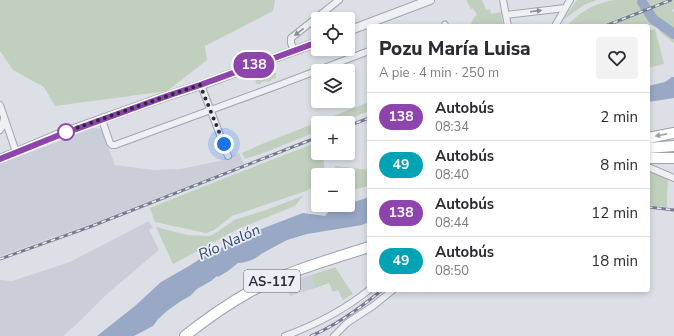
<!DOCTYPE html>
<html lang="es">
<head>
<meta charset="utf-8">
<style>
	:root { --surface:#fff; --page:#f2f2f3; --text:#2b2b33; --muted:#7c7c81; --line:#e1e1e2 }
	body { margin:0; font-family:"Nunito Sans",sans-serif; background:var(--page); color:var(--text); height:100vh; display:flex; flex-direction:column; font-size:15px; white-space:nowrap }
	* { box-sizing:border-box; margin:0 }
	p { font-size:13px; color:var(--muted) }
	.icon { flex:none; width:22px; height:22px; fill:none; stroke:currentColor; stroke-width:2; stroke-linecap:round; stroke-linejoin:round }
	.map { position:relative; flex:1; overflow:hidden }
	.sheet { position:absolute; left:367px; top:24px; width:283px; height:268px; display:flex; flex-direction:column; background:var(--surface); border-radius:4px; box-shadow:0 2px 6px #0003 }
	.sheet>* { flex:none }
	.badge { padding:0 8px; border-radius:13px; font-size:14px; line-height:26px }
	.controls { position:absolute; left:311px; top:12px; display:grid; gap:8px }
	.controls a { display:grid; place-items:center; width:44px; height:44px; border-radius:4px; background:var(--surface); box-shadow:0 2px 6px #0003; font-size:20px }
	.you { position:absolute; width:20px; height:20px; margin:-10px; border:3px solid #fff; border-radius:50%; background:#1a73e8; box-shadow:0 0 0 6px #1a73e833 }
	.map>.badge { position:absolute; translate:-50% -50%; box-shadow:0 0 0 2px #fff }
	.round { display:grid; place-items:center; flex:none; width:42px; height:42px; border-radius:4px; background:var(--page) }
	.headline { display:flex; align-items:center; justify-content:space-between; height:68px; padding:0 12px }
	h1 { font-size:19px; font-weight:800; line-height:30px }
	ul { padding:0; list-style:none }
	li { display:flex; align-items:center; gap:12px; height:48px; padding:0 12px; border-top:1px solid var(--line) }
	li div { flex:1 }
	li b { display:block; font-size:15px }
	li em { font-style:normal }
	li .badge { min-width:44px; font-weight:700; text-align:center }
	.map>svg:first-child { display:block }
	.built { fill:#caced8 }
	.green { fill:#c0cfbe }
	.water { fill:#98a8c5 }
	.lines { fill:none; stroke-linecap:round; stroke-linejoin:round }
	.river { stroke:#98a8c5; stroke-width:10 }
	.pedestrian-casing { stroke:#a2a5b0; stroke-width:7 }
	.minor-casing { stroke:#a2a5b0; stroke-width:8 }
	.tertiary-casing { stroke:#a2a5b0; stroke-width:10 }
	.primary-casing { stroke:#9ca2b1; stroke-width:12 }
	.pedestrian { stroke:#eff0f4; stroke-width:5 }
	.minor { stroke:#eff0f4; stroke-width:6 }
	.tertiary { stroke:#eff0f4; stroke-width:8 }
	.primary { stroke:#fff; stroke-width:10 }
	.rail-casing { stroke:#767c8f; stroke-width:3 }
	.rail { stroke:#ebeef4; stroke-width:1.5; stroke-dasharray:4.5; stroke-linecap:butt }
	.oneway { fill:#8b8e98 }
	.oneway2 { fill:#9ea0a7 }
	.line-casing { stroke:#fff; stroke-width:9 }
	.line { stroke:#8e44ad; stroke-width:6 }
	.walk { stroke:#272b3c; stroke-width:4; stroke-dasharray:0 7.2 }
	.stop-dot { fill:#fff; stroke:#8e44ad; stroke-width:2 }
	.labels { text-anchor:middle; stroke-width:3.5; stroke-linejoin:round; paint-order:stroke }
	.shield { fill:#ebeef4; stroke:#626673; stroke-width:1 }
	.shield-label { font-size:13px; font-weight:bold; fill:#272b3c }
	.water-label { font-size:15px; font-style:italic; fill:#33456e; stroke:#ebeef4 }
</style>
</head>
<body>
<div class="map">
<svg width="674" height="336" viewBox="0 0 674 336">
	<rect width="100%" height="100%" fill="#dcdfe6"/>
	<!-- built -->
	<path class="built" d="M 92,128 L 101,129 L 115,165 L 154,170 L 181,169 L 219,161 L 239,153 L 244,164 L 99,221 L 0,256 L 0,164 Z
		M 149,221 L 153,228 L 149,230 L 159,250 L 108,293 L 79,322 L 63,336 L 0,336 L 0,280 L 12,281 L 70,262 Z
		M 311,275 L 315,288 L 290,296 L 285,283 Z"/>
	<!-- green -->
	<path class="green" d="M 0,0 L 275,0 L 273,11 L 205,46 L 207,60 L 167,91 L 55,106 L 44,87 L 13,70 L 0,51 Z
		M 466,0 L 482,0 L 486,10 L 490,9 L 491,14 L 501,12 L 503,26 L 472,26 L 471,24 L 474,17 L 477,15 L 473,8 L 471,9 Z
		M 577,0 L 597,0 L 584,5 L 563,20 Z
		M 615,0 L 666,0 L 599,26 L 566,26 C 582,11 594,3 615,0 Z
		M 674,1 L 674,9 L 671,10 L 674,12 L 674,32 L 654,17 L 651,14 L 651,10 Z
		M 643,12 L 645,13 L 651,21 L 674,38 L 674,43 L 661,33 L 658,28 L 650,25 L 607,26 Z
		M 655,29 L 664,64 L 648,68 L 648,31 Z
		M 276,73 L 276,78 L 271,79 L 271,81 L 261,82 L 261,84 L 256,84 L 255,74 Z
		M 369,102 L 369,111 L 339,123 L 318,123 L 318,131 L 266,152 L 245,159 L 242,153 L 262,144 Z
		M 318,142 L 318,153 L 323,153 L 325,175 L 318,175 L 318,183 L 306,191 L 232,216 L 214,230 L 206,233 L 155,222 L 150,208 L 230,176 Z
		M 336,166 L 369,170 L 369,186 L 348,191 L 348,175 L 331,175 Z
		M 648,171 L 668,179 L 667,197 L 667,207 L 648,205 Z
		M 303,196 L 295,206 L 238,229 L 173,264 L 156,227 L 187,235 L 210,236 L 216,233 L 234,220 L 266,210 Z
		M 335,267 L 353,294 L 343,300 L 338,290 L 333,292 L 329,283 L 315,288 L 311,275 Z"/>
	<!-- water -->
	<path class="water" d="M 672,77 L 674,77 L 674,98 L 648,102 L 648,86 L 665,82 Z
		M 369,197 L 369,222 L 362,225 L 307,234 L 287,240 L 261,254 C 256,259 245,263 238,263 L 228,271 L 218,277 L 217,276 L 211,281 L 197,289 L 190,296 L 181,301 L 167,311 L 158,319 L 153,326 L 134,336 L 97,336 L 135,306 L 161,282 L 189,266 L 203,257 L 251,233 L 303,213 L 325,216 L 330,210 L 344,205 L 348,205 L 348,204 Z"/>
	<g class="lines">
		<!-- river -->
		<path class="river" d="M 642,2 L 653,19 L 674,34"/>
		<defs>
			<path id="pedestrian" d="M 445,24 L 446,26"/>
			<path id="minor" d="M 503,0 L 508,26
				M 506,15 L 565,8
				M 555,26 L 570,0
				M 294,51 L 291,43 L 291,38 L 339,0
				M 201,85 L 228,156
				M 0,105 L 16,152
				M 102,120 L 110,143 L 112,145 L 115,145 L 279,85 L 369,51
				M 0,130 L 2,127 L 4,118
				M 648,167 L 674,178
				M 285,336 C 315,325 344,310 369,290
				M 334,336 L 347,323 L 373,306 L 393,290"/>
			<path id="tertiary" d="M 348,31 L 430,0
				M 0,159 L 57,135 L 167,96 L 201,85 L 318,42"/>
			<path id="primary" d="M 648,138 L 674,133
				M 648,148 L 674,146
				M 648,158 L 674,158
				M 185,336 C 206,319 228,304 251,291 C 288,271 329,260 369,247"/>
		</defs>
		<!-- pedestrian casing -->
		<use href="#pedestrian" class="pedestrian-casing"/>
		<!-- minor casing -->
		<use href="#minor" class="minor-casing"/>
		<!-- tertiary casing -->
		<use href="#tertiary" class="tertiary-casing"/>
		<!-- primary casing -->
		<use href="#primary" class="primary-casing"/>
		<!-- pedestrian -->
		<use href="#pedestrian" class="pedestrian"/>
		<!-- minor -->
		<use href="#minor" class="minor"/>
		<!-- tertiary -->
		<use href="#tertiary" class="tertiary"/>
		<!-- primary -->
		<use href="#primary" class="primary"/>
		<defs>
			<path id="rail" d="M 605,26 L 671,0
				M 348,126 L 369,118
				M 648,207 L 674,210
				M 0,259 L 92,226 L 318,137
				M 311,336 C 337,325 360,308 382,290"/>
		</defs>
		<!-- rail casing -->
		<use href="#rail" class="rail-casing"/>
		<!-- rail -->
		<use href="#rail" class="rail"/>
	</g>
	<!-- one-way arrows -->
	<defs><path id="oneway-solid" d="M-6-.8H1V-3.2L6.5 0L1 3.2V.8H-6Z"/></defs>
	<g class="oneway">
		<use href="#oneway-solid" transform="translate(536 11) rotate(-7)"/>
		<use href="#oneway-solid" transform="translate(299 32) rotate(142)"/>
	</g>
	<use class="oneway2" href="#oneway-solid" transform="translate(661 135) rotate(169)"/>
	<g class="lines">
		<defs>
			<path id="line" d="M 0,159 L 57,136 L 167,96 L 200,85 L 318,42"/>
		</defs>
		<!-- line casing -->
		<use href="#line" class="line-casing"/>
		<!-- line -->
		<use href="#line" class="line"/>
		<!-- walk -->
		<path class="walk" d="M 66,132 L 65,132 L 167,96 L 200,85 L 224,144"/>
	</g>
	<!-- markers -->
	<circle class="stop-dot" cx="66" cy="132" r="8"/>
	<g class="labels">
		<!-- shield labels -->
		<rect class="shield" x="244" y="270" width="56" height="22" rx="3"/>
		<g class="shield-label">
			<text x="272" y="286">AS-117</text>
		</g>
		<!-- water labels -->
		<g class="water-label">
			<text transform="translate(229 242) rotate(-24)" y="5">Río Nalón</text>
		</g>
	</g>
</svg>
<div class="controls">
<a><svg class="icon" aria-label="locate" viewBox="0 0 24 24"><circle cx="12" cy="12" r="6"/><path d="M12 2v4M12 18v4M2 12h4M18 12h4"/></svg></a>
<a><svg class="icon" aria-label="layers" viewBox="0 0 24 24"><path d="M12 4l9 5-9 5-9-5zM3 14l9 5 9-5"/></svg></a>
<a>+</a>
<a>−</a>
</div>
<div class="you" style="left:224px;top:144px"></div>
<b class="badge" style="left:254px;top:65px;background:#8e44ad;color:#fff">138</b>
<section class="sheet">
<div class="headline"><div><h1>Pozu María Luisa</h1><p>A pie · 4 min · 250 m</p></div><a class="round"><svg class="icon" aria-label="heart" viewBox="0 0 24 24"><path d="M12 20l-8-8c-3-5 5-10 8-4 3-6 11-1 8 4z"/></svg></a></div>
<ul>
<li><span class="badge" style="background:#8e44ad;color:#fff">138</span><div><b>Autobús</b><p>08:34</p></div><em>2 min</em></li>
<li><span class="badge" style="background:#00a3b4;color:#fff">49</span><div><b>Autobús</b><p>08:40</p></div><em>8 min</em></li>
<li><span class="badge" style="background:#8e44ad;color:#fff">138</span><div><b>Autobús</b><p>08:44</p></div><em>12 min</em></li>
<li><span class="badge" style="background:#00a3b4;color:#fff">49</span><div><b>Autobús</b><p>08:50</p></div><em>18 min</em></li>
</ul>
</section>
</div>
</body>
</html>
